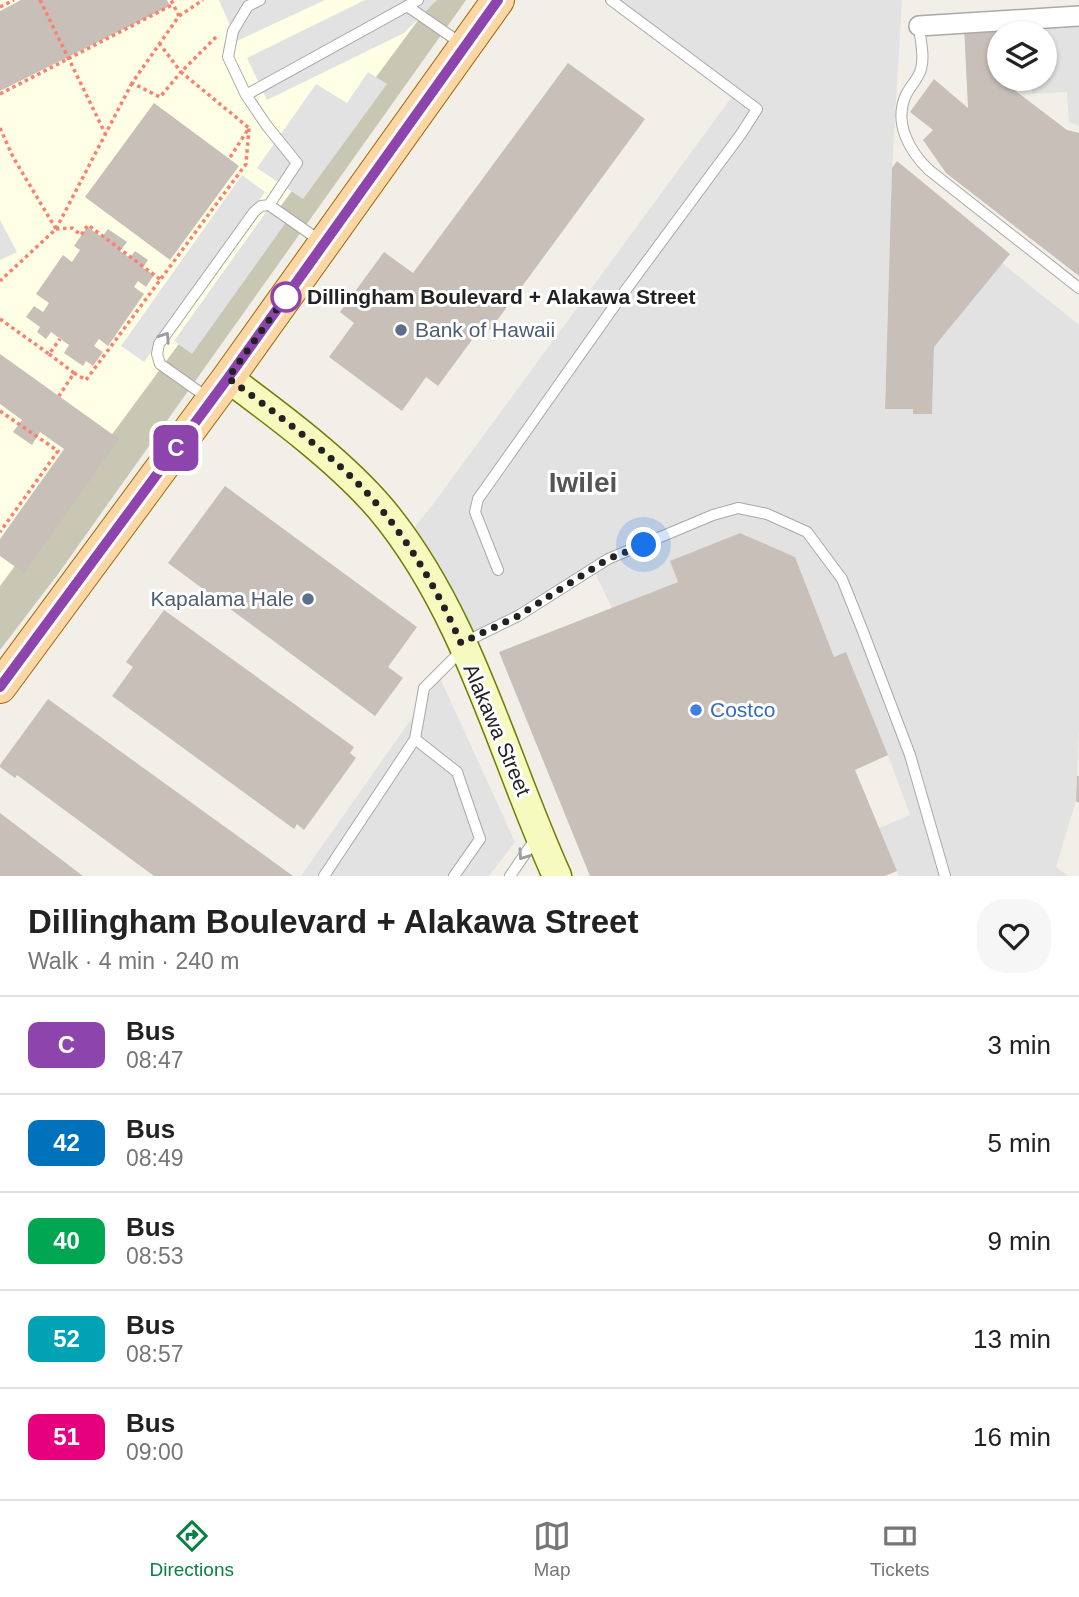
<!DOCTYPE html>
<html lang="en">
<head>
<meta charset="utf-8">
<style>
	:root { --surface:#fff; --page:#f6f6f6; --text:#222; --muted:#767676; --line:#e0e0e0; --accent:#0b8043 }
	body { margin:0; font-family:Helvetica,sans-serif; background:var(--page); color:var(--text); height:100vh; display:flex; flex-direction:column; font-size:26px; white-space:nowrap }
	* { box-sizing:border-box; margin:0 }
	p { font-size:23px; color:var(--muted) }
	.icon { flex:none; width:38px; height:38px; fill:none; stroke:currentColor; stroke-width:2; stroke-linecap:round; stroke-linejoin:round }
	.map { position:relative; height:876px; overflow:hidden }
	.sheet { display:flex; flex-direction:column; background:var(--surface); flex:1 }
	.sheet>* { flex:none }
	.badge { padding:0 14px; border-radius:10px; font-size:24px; line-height:46px }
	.buttons { position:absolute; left:987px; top:21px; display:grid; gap:14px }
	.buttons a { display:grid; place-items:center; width:70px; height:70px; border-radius:50%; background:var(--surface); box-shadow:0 2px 5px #0004; font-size:35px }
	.you { position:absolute; width:35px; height:35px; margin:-18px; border:5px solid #fff; border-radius:50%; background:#1a73e8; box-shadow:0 0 0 10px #1a73e833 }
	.map>.badge { position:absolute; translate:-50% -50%; box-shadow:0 0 0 4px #fff }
	.round { display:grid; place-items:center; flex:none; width:74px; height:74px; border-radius:28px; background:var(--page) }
	.head { display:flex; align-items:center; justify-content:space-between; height:119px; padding:0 28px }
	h1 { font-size:33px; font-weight:600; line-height:52px }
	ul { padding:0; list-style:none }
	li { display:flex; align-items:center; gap:21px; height:98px; padding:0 28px; border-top:2px solid var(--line) }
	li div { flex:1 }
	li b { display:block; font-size:26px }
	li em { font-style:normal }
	li .badge { min-width:77px; font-weight:700; text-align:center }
	.tabs { display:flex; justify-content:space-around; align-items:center; height:98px; border-top:2px solid var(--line); background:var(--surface); font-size:19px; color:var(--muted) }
	.tabs a { display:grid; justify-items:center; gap:4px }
	.tabs .on { color:var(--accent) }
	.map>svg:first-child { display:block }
	.education { fill:#ffffe5 }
	.construction { fill:#c7c7b4 }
	.parking { fill:#e2e2e2 }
	.building { fill:#c7bfb8 }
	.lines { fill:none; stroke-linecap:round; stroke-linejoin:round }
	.lane-casing { stroke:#a9a9a9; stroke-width:12 }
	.street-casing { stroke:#a9a9a9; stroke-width:22 }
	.secondary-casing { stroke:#707d05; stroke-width:31 }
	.primary-casing { stroke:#a06b00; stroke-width:34 }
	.path { stroke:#fa8072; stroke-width:3.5; stroke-dasharray:3.5 3.5; stroke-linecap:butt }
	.lane { stroke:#fff; stroke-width:10 }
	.street { stroke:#fff; stroke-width:19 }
	.secondary { stroke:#f7fabf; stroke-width:28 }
	.primary { stroke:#fcd6a4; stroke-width:32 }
	.oneway { stroke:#9c9c9c }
	.line-casing { stroke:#fff; stroke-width:16 }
	.line { stroke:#8e44ad; stroke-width:10 }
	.walk { stroke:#222; stroke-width:7; stroke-dasharray:0 12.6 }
	.stop-dot { fill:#fff; stroke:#8e44ad; stroke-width:3.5 }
	.service-dot { fill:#5c6f8a; stroke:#fff; stroke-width:2.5 }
	.shop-dot { fill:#3f7fe0; stroke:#fff; stroke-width:2.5 }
	.labels { text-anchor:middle; stroke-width:6; stroke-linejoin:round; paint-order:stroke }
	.stop-label { font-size:21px; font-weight:bold; fill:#222; stroke:#fff; text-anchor:start }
	.service-label { font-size:21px; fill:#4e5e75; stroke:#fff; text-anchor:start }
	.shop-label { font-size:21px; fill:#366cbe; stroke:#fff; text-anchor:start }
	.street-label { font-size:21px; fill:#222; stroke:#fff }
	.district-label { font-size:28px; font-weight:bold; fill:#555; stroke:#fff }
</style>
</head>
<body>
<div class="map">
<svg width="1079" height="876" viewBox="0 0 1079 876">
	<rect width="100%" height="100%" fill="#f2efe9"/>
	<!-- education -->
	<path class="education" d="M 0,0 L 441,0 L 0,611 Z"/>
	<!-- construction -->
	<path class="construction" d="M 433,0 L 466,0 L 58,574 L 0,650 L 0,586 Z"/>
	<!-- parking -->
	<path class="parking" d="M 219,0 L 325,0 L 237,41 Z
		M 365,0 L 437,0 L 404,33 L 267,100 L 247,58 Z
		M 611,0 L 902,0 L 892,168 L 885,408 L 913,409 L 913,414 L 932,414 L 934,347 L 1002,263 L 1079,325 L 1079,729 L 1076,801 L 1056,867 L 1068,876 L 899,876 L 879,828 L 910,815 L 888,755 L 846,653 L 834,657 L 795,557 L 740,533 L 671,561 L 678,582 L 612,608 L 593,569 L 461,643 L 404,540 L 431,507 L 734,94 Z
		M 1079,21 L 1079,126 L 1069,122 L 1067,92 L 1032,94 L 1032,86 L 1019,87 L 1019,79 L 1045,79 L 1045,33 L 1028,33 L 1028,24 Z
		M 368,72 L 387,84 L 303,199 L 257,168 L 316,84 L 347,103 Z
		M 242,175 L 265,192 L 144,362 L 121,346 Z
		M 269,208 L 287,221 L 192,354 L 174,341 Z
		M 0,220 L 17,252 L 0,260 Z
		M 440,678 L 515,842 L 489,876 L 301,876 Z"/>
	<!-- building -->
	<path class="building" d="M 21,0 L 167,0 L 170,6 L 0,91 L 0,11 Z
		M 1009,23 L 1009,33 L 999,33 L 999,79 L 1012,79 L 1013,89 L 1067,130 L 1079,133 L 1079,276 L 946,173 L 923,140 L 933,130 L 910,112 L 934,79 L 968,108 L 964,26 Z
		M 568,63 L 645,119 L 490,330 L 483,325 L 438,386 L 426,377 L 402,411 L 329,357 L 354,323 L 340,312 L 384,252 L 413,273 Z
		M 154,103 L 239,166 L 170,260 L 85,197 Z
		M 897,161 L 1010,254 L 934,347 L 932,414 L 913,414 L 913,409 L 885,409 L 892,168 Z
		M 87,227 L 102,237 L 108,229 L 127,242 L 120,251 L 130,258 L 135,251 L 148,260 L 143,268 L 154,275 L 146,287 L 138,281 L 134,287 L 144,294 L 108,346 L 99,339 L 94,346 L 103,352 L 93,366 L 86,361 L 83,366 L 64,353 L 69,345 L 51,332 L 46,339 L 37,332 L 40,327 L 26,317 L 34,306 L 43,312 L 49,303 L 36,294 L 63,255 L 72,262 L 80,250 L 74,246 Z
		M 0,354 L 119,439 L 24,573 L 0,556 L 0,539 L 64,449 L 40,432 L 32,445 L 13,432 L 22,420 L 0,404 Z
		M 225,486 L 417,627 L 388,667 L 403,678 L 375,716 L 168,563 Z
		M 740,533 L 795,557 L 834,657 L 846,652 L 888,755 L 855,770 L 897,871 L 885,876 L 590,876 L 499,652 L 678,582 L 670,561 Z
		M 164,610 L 354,747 L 350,753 L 356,758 L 304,830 L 297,824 L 294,829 L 112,696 L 133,667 L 126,662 Z
		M 48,699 L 293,876 L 154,876 L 17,775 L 15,778 L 0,767 L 0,765 Z
		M 1077,776 L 1079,776 L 1079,803 L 1076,801 Z
		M 0,813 L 83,876 L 0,876 Z"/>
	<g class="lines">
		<defs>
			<path id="lane" d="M 260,0 L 248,6 L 233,31 L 228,57 L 246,95 L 267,126 L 297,163 L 269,205
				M 407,6 L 462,44
				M 919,26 C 920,39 925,56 921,69 C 918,80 909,87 905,97 C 894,124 910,152 929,170 L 1079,288
				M 246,95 L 418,0
				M 208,398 L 160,364 L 157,354 L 159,344 L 254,212 L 261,206 L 269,205 L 322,242
				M 498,570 L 475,512 L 478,499 L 625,291 L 741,134 L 757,109 L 611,0
				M 465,642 L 518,616 L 608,559 L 713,515 L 738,508 L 767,514 L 807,532 L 842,579 L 862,629 L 910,755 L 945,876
				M 415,739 L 457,772 L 480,839 L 454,876
				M 324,876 L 415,739 L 424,688 L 463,649
				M 510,876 L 536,838"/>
			<path id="street" d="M 919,26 L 1079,16"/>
			<path id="secondary" d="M 228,378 C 278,415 341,462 381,509 C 468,613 502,755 557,876"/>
			<path id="primary" d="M 0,687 L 228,378 L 498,0"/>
		</defs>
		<!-- lane casing -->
		<use href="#lane" class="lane-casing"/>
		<!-- street casing -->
		<use href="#street" class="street-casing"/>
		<!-- secondary casing -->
		<use href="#secondary" class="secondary-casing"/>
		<!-- primary casing -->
		<use href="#primary" class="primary-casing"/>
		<!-- path -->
		<path class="path" d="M 40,0 L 105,133
			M 0,7 L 14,0
			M 179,16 L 203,0
			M 216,37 L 181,72 L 249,128
			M 159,43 L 181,72 L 160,97 L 132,83 L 179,16 L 171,0
			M 0,94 L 172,5
			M 0,128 L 13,157 L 56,229 L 0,281
			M 56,229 L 132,83
			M 56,229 L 72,228 L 81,235 L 88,225 L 161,280
			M 0,319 L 49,354 L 60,339
			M 49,354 L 74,373 L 59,396
			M 74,373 L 86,380 L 246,164 L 249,128 L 229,159
			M 0,411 L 58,451 L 0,532"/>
		<!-- lane -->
		<use href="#lane" class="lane"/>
		<!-- street -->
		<use href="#street" class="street"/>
		<!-- secondary -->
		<use href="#secondary" class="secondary"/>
		<!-- primary -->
		<use href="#primary" class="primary"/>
	</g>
	<!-- one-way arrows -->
	<defs><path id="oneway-chevron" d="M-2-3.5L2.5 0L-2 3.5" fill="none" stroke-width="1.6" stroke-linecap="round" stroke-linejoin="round" transform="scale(1.75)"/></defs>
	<g class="oneway">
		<use href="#oneway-chevron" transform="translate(165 337) rotate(-57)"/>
		<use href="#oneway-chevron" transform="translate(523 855) rotate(125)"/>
	</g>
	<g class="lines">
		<defs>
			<path id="line" d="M 0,687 L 228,378 L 498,0"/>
		</defs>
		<!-- line casing -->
		<use href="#line" class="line-casing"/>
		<!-- line -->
		<use href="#line" class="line"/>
		<!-- walk -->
		<path class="walk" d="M 286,297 L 292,288 L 228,378 C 274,412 329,452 368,494 C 408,538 437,589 461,643 L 518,616 L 608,559 L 644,545"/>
	</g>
	<!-- markers -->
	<circle class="stop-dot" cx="286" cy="297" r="14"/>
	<g class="service-dot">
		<circle cx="401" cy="330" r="7"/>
		<circle cx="308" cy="599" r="7"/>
	</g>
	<circle class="shop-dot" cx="696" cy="710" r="7"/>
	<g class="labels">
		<!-- stop labels -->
		<g class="stop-label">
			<text x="307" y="304">Dillingham Boulevard + Alakawa Street</text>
		</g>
		<!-- service labels -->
		<g class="service-label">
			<text x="415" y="337">Bank of Hawaii</text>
			<text x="294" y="606" text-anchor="end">Kapalama Hale</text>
		</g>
		<!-- shop labels -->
		<g class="shop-label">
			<text x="710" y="717">Costco</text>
		</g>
		<!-- street labels -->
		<g class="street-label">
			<text transform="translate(497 730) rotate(67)" y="7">Alakawa Street</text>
		</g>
		<!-- district labels -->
		<g class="district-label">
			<text x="583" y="492">Iwilei</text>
		</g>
	</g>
</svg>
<div class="buttons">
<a><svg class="icon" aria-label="layers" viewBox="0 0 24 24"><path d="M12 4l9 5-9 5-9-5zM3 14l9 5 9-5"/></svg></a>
</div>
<div class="you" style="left:644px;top:545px"></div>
<b class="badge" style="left:176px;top:448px;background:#8e44ad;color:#fff">C</b>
</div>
<section class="sheet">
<div class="head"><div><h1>Dillingham Boulevard + Alakawa Street</h1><p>Walk · 4 min · 240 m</p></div><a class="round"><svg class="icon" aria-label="heart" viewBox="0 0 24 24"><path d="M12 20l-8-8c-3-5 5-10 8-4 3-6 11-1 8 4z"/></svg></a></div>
<ul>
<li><span class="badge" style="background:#8e44ad;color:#fff">C</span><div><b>Bus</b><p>08:47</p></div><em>3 min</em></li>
<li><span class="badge" style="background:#0072bc;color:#fff">42</span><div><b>Bus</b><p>08:49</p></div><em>5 min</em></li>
<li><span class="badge" style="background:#00a651;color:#fff">40</span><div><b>Bus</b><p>08:53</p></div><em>9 min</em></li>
<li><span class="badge" style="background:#00a3b4;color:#fff">52</span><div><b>Bus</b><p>08:57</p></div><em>13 min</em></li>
<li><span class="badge" style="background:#e6007e;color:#fff">51</span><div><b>Bus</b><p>09:00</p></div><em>16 min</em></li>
</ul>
</section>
<nav class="tabs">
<a class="on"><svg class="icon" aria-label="directions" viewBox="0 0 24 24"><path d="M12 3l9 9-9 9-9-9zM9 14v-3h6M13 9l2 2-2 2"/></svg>Directions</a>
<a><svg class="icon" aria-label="map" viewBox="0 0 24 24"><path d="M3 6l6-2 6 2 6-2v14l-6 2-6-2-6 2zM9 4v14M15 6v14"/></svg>Map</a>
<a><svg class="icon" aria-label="tickets" viewBox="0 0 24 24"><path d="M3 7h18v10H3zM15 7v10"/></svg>Tickets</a>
</nav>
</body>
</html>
